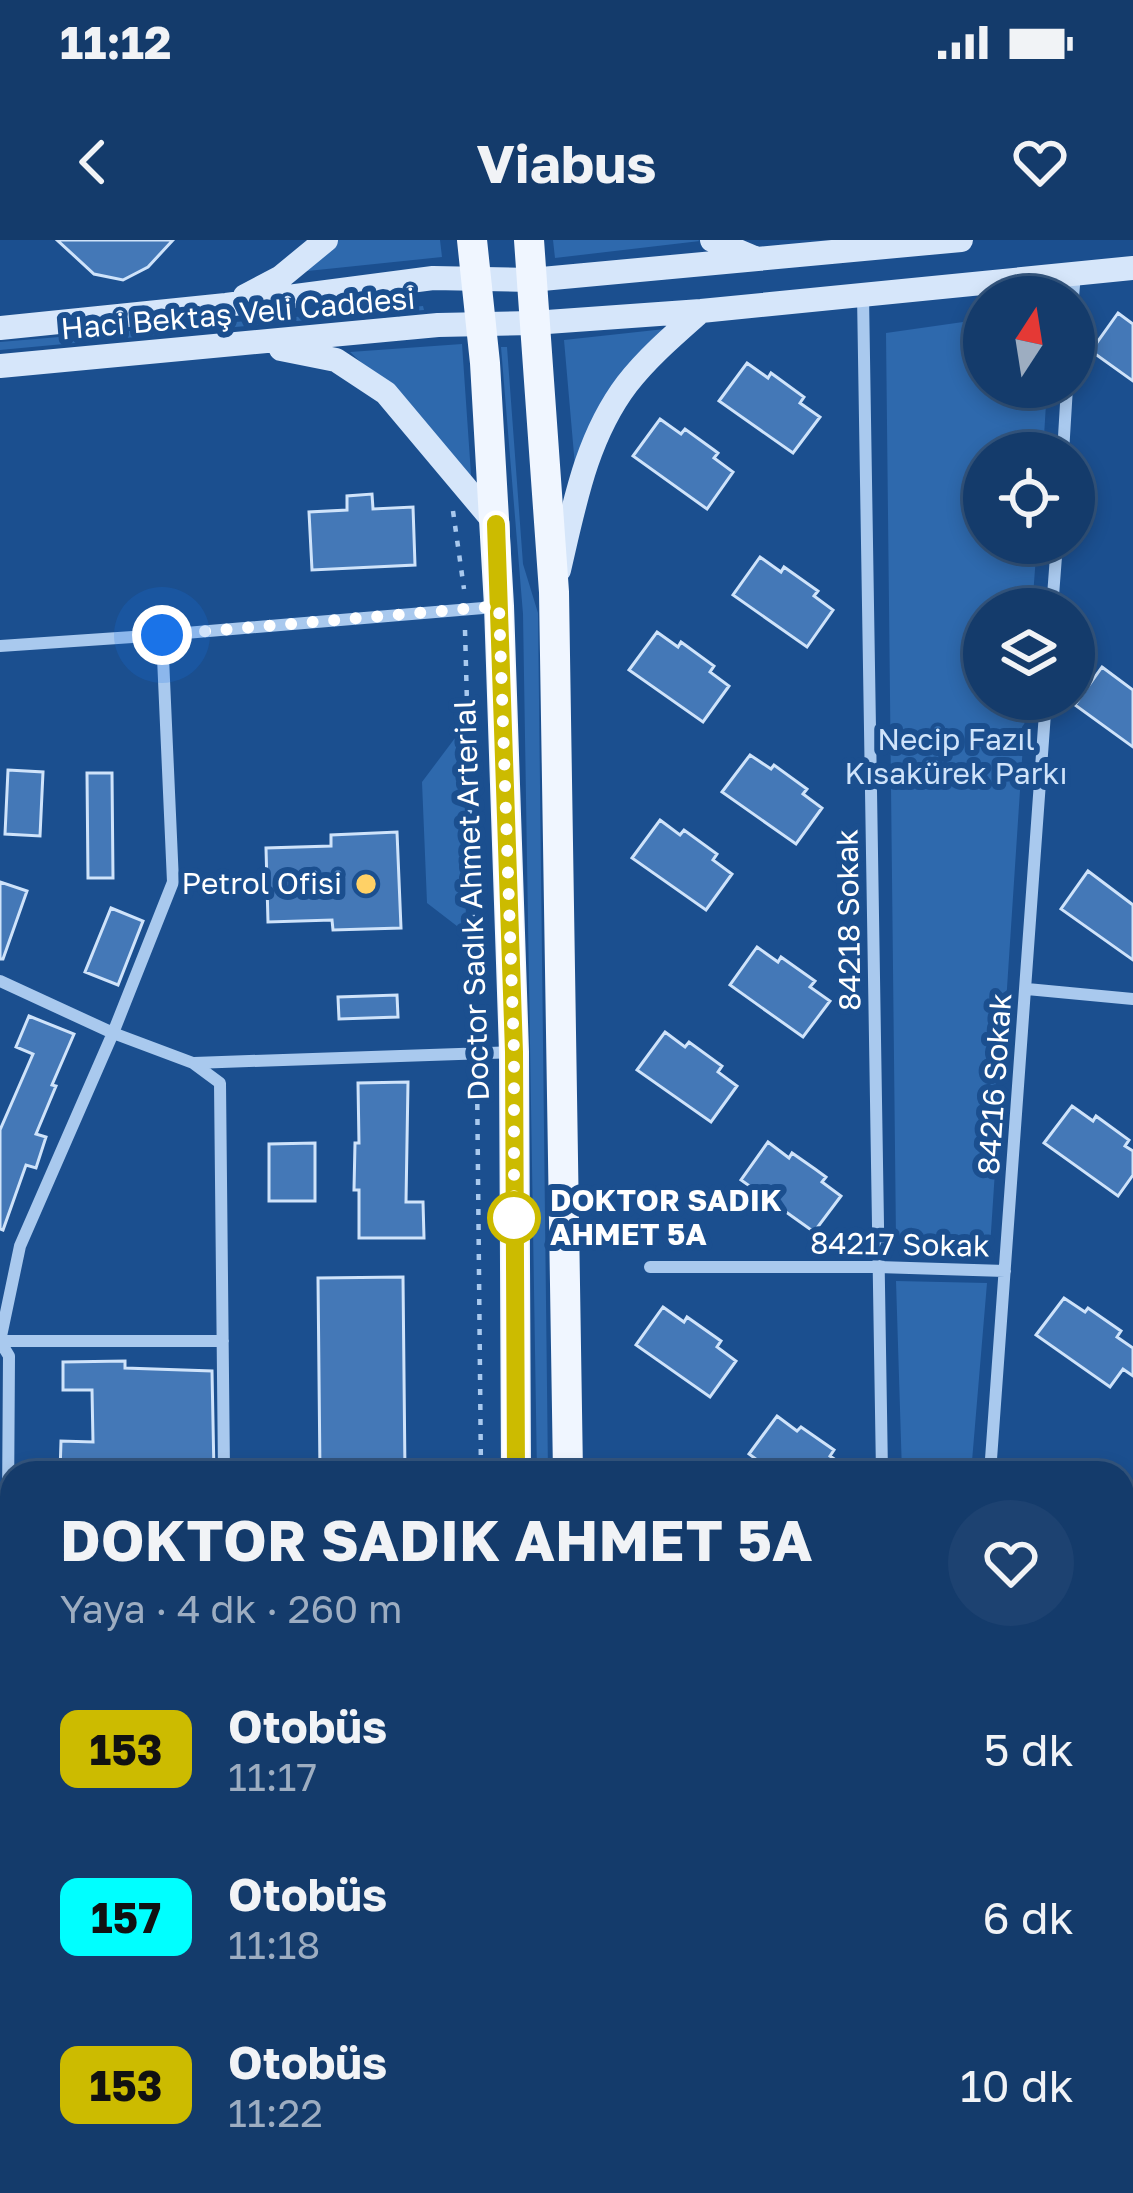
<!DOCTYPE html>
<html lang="tr">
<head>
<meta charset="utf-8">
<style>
	:root { --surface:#143b6b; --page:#1d4271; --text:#f1f3f6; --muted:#9dadc1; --line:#33557e }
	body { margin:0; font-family:"Golos Text",sans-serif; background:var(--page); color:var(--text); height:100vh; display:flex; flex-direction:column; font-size:45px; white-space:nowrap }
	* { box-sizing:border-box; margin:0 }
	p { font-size:39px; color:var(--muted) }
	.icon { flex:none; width:66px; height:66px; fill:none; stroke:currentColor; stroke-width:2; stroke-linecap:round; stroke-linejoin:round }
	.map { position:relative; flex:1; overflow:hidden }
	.panel { position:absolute; left:0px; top:1221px; width:1134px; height:732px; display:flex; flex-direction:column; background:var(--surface); border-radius:36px 36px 0 0; box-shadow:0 6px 18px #0003,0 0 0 3px var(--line) }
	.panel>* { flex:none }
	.badge { padding:0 24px; border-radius:18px; font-size:42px; line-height:78px }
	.needle { width:78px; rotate:12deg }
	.buttons { position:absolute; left:963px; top:36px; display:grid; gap:24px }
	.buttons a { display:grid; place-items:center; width:132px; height:132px; border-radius:50%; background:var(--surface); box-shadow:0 6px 18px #0003,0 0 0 3px var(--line); font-size:60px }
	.you { position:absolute; width:60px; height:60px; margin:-30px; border:9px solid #fff; border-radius:50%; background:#1a73e8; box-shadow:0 0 0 18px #1a73e833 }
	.map>.badge { position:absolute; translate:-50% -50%; box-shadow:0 0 0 6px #fff }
	.round { display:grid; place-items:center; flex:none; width:126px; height:126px; border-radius:63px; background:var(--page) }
	.headline { display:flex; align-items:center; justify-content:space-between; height:204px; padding:0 60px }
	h1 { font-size:57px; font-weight:700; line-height:90px }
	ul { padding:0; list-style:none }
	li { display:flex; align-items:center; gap:36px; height:168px; padding:0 60px }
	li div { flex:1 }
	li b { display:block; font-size:45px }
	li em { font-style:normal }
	li .badge { min-width:132px; font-weight:700; text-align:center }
	.status { display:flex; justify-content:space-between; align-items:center; height:84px; padding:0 60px; background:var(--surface); direction:ltr }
	.status svg { height:33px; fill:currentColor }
	header { display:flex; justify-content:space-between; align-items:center; height:156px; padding:0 60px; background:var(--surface); font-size:54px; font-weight:700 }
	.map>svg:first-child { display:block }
	.green { fill:#2e69ad }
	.building { fill:#4478b7; stroke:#cfe3fa; stroke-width:3 }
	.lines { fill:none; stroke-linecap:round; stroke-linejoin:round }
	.path { stroke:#a9c9ee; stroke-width:4.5; stroke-dasharray:6 9; stroke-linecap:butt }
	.street { stroke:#a9c9ee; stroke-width:12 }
	.secondary { stroke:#d6e6fa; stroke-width:24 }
	.primary { stroke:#f0f6ff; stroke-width:30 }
	.line-casing { stroke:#fff; stroke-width:27 }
	.line { stroke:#cb0; stroke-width:18 }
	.walk { stroke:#fff; stroke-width:12; stroke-dasharray:0 21.6 }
	.poi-dot { fill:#ffd166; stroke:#1b4f8f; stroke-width:4.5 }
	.stop-dot { fill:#fff; stroke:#cb0; stroke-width:6 }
	.labels { text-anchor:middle; stroke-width:12; stroke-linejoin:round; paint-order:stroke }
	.street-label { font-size:30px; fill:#fff; stroke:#1b4f8f }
	.park-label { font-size:30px; fill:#cfe3fa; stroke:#1b4f8f }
	.poi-label { font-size:30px; fill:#fff; stroke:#1b4f8f; text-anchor:end }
	.stop-label { font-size:30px; font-weight:bold; fill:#fff; stroke:#1b4f8f; text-anchor:start }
</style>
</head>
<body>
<div class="status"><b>11:12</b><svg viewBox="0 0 49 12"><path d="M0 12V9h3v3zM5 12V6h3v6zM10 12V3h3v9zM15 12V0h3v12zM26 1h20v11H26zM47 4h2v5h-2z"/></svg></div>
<header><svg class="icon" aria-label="back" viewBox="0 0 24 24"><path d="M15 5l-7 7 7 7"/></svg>Viabus<svg class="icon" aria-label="heart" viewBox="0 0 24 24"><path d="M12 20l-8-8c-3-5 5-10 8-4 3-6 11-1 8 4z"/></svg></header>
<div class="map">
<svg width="1133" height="1953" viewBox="0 0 1133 1953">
	<rect width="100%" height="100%" fill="#1b4f8f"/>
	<!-- green -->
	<path class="green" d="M 334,0 L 440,0 L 442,17 L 298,32 Z
		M 553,0 L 698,0 L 700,1 L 555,18 Z
		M 423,66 L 424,70 C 282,81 141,97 0,110 L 0,102 Z
		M 984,79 L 984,147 L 1047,147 L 1043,213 L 984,213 L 984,303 L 1037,303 L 1032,369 L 984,369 L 984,459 L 1026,459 L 990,1007 L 896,1000 L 886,93 Z
		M 674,88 L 575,226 L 564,100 Z
		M 462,104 L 472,249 L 414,172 L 350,112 Z
		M 501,107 L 507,107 L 523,324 L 538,373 L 548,1233 L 537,1233 L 523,374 Z
		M 464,486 L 466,693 L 427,663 L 422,542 Z
		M 896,1041 L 987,1043 L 971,1233 L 902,1233 Z"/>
	<!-- building -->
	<path class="building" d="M 57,0 L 173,0 L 148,27 L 123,40 L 94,34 Z
		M 1118,73 L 1133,84 L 1133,141 L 1091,111 Z
		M 747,123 L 768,138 L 771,133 L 804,157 L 800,163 L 820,177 L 793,213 L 719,161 Z
		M 660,179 L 681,194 L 685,189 L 714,210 L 718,213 L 714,218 L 733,232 L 707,269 L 633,216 Z
		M 372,254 L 373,269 L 413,267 L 415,325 L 312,330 L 309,272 L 347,270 L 347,256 Z
		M 760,317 L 781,332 L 784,327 L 818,351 L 814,356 L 833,370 L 807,407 L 733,355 Z
		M 657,392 L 678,407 L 681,402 L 714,426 L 710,432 L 729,446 L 703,482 L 629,430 Z
		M 1102,427 L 1133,450 L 1133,507 L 1075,465 Z
		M 750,515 L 771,529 L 774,525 L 807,549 L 803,554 L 822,568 L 796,604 L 722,552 Z
		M 8,530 L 43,532 L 40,596 L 5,594 Z
		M 87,533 L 112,533 L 113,638 L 88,638 Z
		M 660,580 L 680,595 L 684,590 L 717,614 L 713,620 L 732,634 L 706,670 L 632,618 Z
		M 397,592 L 401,688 L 333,690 L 332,680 L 268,682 L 266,608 L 331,606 L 331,595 Z
		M 1088,631 L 1133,665 L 1133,720 L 1061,669 Z
		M 0,642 L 27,651 L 3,719 L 0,719 Z
		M 111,668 L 143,681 L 118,745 L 85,732 Z
		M 757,707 L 778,722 L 781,717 L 815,741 L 810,747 L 830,761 L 803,797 L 730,745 Z
		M 397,755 L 398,777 L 339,779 L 338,757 Z
		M 29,776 L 74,794 L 52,845 L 56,846 L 36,894 L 46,897 L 36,928 L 26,925 L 3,990 L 0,989 L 0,890 L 33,814 L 16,807 Z
		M 665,792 L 685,807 L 689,802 L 722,826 L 718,832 L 737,846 L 711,882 L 637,830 Z
		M 408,842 L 406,962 L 423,962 L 424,998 L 359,998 L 359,950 L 354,950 L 355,903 L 359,903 L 358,843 Z
		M 1072,866 L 1093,881 L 1096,876 L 1129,900 L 1125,906 L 1133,911 L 1133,935 L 1118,956 L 1044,903 Z
		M 768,902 L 789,918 L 792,913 L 815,929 L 826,937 L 822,942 L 841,956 L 814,992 L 741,940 Z
		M 315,903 L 315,961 L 269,961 L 269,904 Z
		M 403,1037 L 405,1233 L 320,1233 L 318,1038 Z
		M 1064,1058 L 1085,1072 L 1088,1068 L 1121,1091 L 1117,1097 L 1133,1108 L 1133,1136 L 1123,1129 L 1110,1147 L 1036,1095 Z
		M 663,1067 L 684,1082 L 687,1077 L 721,1101 L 717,1107 L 736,1121 L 710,1157 L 636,1105 Z
		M 125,1121 L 125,1128 L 212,1131 L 214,1233 L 60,1233 L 61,1201 L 93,1202 L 92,1150 L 63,1150 L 63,1122 Z
		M 777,1176 L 797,1191 L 801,1187 L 834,1210 L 830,1216 L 854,1233 L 758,1233 L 764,1225 L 749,1214 Z"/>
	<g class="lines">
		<!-- path -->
		<path class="path" d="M 453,271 L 464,349
			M 465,390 L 476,793
			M 477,834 L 481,1233
			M 489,1941 L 489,1953"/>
		<!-- street -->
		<path class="street" d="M 863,55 L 882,1233
			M 1073,57 L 1075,34
			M 1063,213 L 1067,147
			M 1052,369 L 1057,303
			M 0,406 L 162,395 L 495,367
			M 0,741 L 113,793 L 193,823 L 220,843 L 224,1233
			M 1027,749 L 1133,759
			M 194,823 L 514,812
			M 650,1027 L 878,1027 L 1005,1031
			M 0,1101 L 223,1101
			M 990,1233 L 1046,459
			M 1122,1553 L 1133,1549
			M 0,1847 L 8,1822 L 11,1751 L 11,1581 L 6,1565 L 9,1116 L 0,1101 L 20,1006 L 113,793 L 173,642 L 162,395
			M 1122,1882 L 1133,1876
			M 191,1953 L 194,1941
			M 905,1953 L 960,1941"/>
		<!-- secondary -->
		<path class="secondary" d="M 712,0 L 757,19
			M 245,56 L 281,37 L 326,0
			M 0,88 L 226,65 L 433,38 L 531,40 L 961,0
			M 281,109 L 336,120 L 386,153 L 496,284
			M 0,126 L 438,85 L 533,83 L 701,71 L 1133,28
			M 559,330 C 574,266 586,198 627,144 C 648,117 675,94 701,71"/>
		<!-- primary -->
		<path class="primary" d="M 472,0 L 485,123 L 499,366 L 514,812 L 516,1233
			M 529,0 L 554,352 L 568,1233
			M 525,1941 L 525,1953
			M 577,1941 L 577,1953"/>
	</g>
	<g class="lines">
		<defs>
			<path id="line" d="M 496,284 L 514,812 L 516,1233"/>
		</defs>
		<!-- line casing -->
		<use href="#line" class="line-casing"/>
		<!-- line -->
		<use href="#line" class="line"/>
		<!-- walk -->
		<path class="walk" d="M 162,395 L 499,366 L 514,812 L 514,998 L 514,978"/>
	</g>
	<!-- markers -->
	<circle class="poi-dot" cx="366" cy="644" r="12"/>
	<circle class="stop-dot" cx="514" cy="978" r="24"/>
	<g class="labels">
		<!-- street labels -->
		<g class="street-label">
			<text transform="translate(238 74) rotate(-5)" y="10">Haci Bektaş Veli Caddesi</text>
			<text transform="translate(472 660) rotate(-92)" y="10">Doctor Sadık Ahmet Arterial</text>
			<text transform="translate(849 680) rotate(-91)" y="10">84218 Sokak</text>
			<text transform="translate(995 844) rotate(-86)" y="10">84216 Sokak</text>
			<text transform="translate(900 1005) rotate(1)" y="10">84217 Sokak</text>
		</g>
		<!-- park labels -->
		<g class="park-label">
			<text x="956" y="510">Necip Fazıl<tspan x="956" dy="34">Kısakürek Parkı</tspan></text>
		</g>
		<!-- poi labels -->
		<g class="poi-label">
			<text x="342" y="654">Petrol Ofisi</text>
		</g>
		<!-- stop labels -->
		<g class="stop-label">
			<text x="550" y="971">DOKTOR SADIK<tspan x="550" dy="34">AHMET 5A</tspan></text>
		</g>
	</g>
</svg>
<div class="buttons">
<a><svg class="needle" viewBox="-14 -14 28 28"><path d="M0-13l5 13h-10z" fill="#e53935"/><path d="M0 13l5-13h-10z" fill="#9dadc1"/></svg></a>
<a><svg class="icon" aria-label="locate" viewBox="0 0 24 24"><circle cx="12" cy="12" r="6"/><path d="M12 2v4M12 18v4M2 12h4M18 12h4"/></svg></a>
<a><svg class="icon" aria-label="layers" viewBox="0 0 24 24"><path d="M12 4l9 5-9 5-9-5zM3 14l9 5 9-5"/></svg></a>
</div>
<div class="you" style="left:162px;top:395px"></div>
<section class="panel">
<div class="headline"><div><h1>DOKTOR SADIK AHMET 5A</h1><p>Yaya · 4 dk · 260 m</p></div><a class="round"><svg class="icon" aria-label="heart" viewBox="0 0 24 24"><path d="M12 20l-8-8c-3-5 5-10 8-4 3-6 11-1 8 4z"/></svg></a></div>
<ul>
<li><span class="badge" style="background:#cb0;color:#111">153</span><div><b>Otobüs</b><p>11:17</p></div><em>5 dk</em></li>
<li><span class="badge" style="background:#0ff;color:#111">157</span><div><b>Otobüs</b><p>11:18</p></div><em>6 dk</em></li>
<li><span class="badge" style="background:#cb0;color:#111">153</span><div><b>Otobüs</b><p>11:22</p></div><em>10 dk</em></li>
</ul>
</section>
</div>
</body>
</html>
